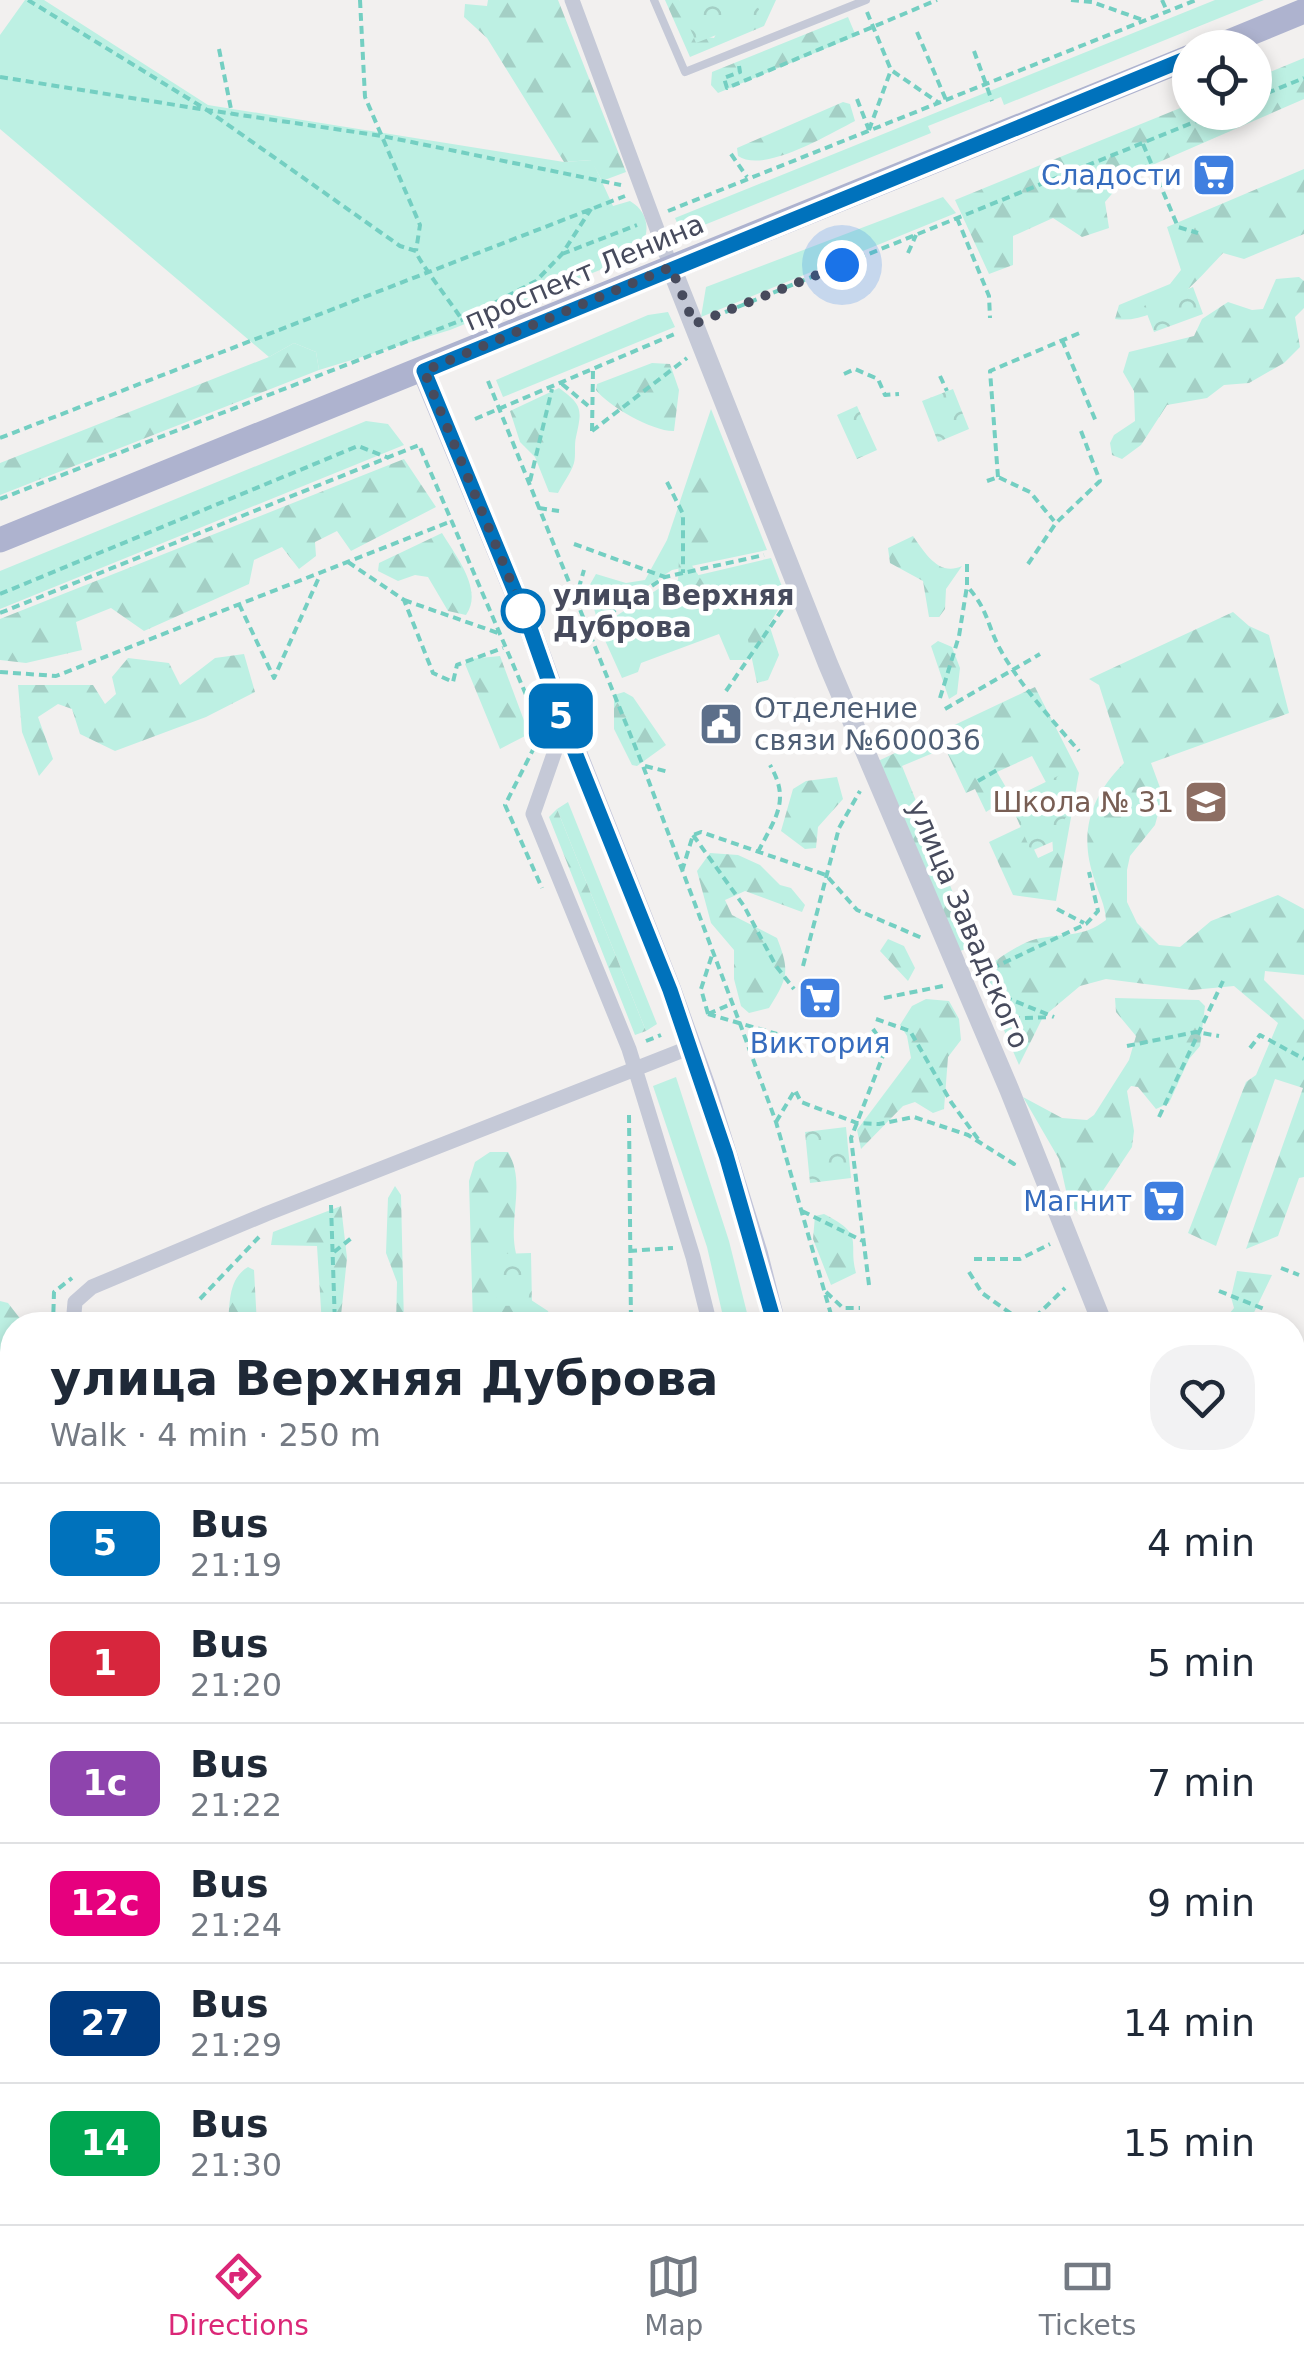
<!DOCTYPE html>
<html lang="en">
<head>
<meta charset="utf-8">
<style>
	:root { --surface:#fff; --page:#f2f2f3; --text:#1f2937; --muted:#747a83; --line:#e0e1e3; --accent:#db2777 }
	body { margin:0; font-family:"DejaVu Sans",sans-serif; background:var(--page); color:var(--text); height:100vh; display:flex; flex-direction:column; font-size:38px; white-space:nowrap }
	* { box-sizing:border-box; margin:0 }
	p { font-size:32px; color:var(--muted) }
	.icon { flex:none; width:55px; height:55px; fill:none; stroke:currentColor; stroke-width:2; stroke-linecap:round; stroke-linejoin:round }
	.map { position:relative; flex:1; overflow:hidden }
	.details { position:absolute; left:0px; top:1312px; width:1305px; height:912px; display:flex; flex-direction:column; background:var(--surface); border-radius:40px 40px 0 0; box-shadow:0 5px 15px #0003 }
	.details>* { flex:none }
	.badge { padding:0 20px; border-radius:15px; font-size:35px; line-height:65px }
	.buttons { position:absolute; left:1172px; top:30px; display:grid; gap:20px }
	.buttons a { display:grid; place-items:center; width:100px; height:100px; border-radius:50%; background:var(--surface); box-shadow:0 5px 15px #0003; font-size:50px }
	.you { position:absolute; width:50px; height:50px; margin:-25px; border:8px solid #fff; border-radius:50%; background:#1a73e8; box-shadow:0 0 0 15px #1a73e833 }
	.map>.badge { position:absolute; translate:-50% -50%; box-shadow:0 0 0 5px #fff }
	.round { display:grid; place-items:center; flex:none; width:105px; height:105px; border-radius:40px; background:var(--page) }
	.headline { display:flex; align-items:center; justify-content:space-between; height:170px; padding:0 50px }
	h1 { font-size:48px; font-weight:600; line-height:75px }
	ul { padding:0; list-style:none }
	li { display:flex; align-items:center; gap:30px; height:120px; padding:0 50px; border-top:2px solid var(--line) }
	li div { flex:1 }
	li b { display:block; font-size:38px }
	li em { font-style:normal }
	li .badge { min-width:110px; font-weight:700; text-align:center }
	.tabs { display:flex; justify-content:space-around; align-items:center; height:140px; border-top:2px solid var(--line); background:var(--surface); font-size:28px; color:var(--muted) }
	.tabs a { display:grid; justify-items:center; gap:5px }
	.tabs .selected { color:var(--accent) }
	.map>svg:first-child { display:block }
	.grass { fill:#bdf0e3 }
	.forest { fill:url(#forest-firs) }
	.park { fill:url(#park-crowns) }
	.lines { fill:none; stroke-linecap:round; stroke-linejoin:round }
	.path { stroke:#74cfc2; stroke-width:4; stroke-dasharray:8 5; stroke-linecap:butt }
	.service { stroke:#c5c9d7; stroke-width:8 }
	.minor { stroke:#c5c9d7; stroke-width:15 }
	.tertiary { stroke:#c5c9d7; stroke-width:20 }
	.secondary { stroke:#c1c4d9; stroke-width:22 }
	.primary { stroke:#aeb3cf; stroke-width:25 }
	.line-casing { stroke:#fff; stroke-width:22 }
	.line { stroke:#0072bc; stroke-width:15 }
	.walk { stroke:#474b5d; stroke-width:10; stroke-dasharray:0 18 }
	.stop-dot { fill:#fff; stroke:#0072bc; stroke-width:5 }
	.labels { text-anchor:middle; stroke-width:9; stroke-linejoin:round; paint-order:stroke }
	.shop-label { font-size:28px; fill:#366cbe; stroke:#fff; text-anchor:end }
	.street-label { font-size:28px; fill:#474b5d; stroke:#fff }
	.stop-label { font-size:28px; font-weight:bold; fill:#474b5d; stroke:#fff; text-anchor:start }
	.service-label { font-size:28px; fill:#4e5e75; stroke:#fff; text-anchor:start }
	.education-label { font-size:28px; fill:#785e54; stroke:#fff; text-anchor:end }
</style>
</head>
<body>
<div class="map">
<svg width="1304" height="2224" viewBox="0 0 1304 2224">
	<defs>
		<pattern id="forest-firs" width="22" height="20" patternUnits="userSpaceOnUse" patternTransform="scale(2.5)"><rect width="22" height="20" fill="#bdf0e3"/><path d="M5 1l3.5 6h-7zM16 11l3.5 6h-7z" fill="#a4cfc5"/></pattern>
		<pattern id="park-crowns" width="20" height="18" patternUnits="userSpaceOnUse" patternTransform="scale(2.5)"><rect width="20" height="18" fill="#bdf0e3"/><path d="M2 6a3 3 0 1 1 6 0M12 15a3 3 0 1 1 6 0" fill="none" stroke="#a4cfc5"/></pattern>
	</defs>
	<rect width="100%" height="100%" fill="#f2f0ef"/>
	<!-- grass -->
	<path class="grass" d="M 25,0 L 44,0 L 208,105 L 564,162 L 592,160 L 613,206 L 630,201 C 654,215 650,243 630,258 L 450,330 L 319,370 L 316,352 L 294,343 L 269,357 L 0,129 L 0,35 Z
		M 1215,0 L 1264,0 L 1004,105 L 1001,97 L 928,126 L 931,133 L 682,234 L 675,218 Z
		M 943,197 L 956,213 L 701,317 L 706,287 Z
		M 668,312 L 675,327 L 503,397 L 496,380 L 648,315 Z
		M 711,409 L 767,550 L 672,570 L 597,619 L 588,588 L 596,574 L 626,583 L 645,580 L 667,540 Z
		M 366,421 L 388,424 L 404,445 L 0,609 L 0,571 Z
		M 771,558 L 786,597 L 747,660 L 730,660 L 719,634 L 641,663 L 638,672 L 622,678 L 599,627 L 669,582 Z
		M 568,802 L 657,1024 L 646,1031 L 557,809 Z
		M 676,1077 L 729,1241 L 750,1325 L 725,1325 L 707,1247 L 653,1086 Z
		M 83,2213 L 173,2213 L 173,2224 L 83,2222 Z"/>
	<!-- forest -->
	<path class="forest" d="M 488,0 L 558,0 L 626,172 L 602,181 L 591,160 L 564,162 L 487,38 L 464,17 L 465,4 L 487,6 Z
		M 665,0 L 679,0 L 707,37 L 714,38 L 726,14 L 727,0 L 776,0 L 764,26 L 690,57 Z
		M 848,17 L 856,36 L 718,93 L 711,85 L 712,72 Z
		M 1304,58 L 1304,99 L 1127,176 L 1105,202 L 1109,228 L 1082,237 L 1053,218 L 1013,236 L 1013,265 L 989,274 L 955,200 L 1190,104 L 1190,112 L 1255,112 L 1255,78 Z
		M 843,102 L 850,104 L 855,121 C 829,134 764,174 738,156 L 737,148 Z
		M 1304,169 L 1304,234 L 1244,259 L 1223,253 C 1196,282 1160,325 1115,319 L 1119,305 L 1170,284 L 1181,270 L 1167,227 Z
		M 1299,277 L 1304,281 L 1304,308 L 1295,317 L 1300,347 L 1284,363 L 1249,383 L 1224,385 L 1207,398 L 1167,405 L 1141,445 L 1122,459 L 1112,455 L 1110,443 L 1114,435 L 1135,421 L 1134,391 L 1123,372 L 1129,352 L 1194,336 L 1202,319 L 1228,302 L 1252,310 L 1263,309 L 1276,279 Z
		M 294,343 L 316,352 L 319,370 L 0,495 L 0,463 L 269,357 Z
		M 652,363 L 670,364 L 679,390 L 674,431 C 654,432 608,406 596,390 L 597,384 Z
		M 559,388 C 583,405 582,410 576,437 C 574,445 576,455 574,463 C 571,473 563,483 558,493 L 549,492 L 535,457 L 520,442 L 510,411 Z
		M 404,459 L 436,507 L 351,551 L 337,531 L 315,542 L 316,556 L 299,569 L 282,547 L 254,560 L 249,584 L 144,631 L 111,608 L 76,622 L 82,650 L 26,663 L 0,660 L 0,619 Z
		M 691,469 L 720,485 L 714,516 L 708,518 L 714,538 L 696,551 L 691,564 L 701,579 L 741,579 L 748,601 L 767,618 L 779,655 L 768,680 L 757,683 L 745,626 L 726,601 L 692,596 L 678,581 L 681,510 Z
		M 442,533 C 455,555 484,590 466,615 L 448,611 L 428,577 L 415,575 L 398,581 L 378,571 L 379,563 Z
		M 913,536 C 925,553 939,577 962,566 L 946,589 L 945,609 L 939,617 L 929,617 L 923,581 L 890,563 L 888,548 Z
		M 1233,612 L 1249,626 L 1269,635 L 1289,713 L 1151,763 L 1162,793 L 1161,803 L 1155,825 L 1130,856 L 1127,870 L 1127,902 L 1137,923 L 1159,945 L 1180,947 L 1211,921 L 1278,895 L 1304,909 L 1304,975 L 1265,971 L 1264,980 L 1304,1020 L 1304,1177 L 1299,1178 L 1278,1236 L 1246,1249 L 1303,1088 L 1275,1079 L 1216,1246 L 1188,1233 L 1246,1082 L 1256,1075 L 1278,1023 L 1234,986 L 1192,990 L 1106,979 L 1080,986 L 1043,1017 L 1019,1065 L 979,972 C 996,961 1017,944 1036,939 C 1063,933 1083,938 1106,920 C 1105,904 1099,895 1095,881 C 1078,834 1090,797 1124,763 L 1099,685 L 1089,679 Z
		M 938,641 L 952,647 L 960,668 L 957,694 L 949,699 L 931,646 Z
		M 244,654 L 255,692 L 206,717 L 115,751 L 80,734 L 72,709 L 58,704 L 38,717 L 53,759 L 39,776 L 22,732 L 18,685 L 93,685 L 105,704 L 116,694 L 112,677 L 128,658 L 169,663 L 180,685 L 215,658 Z
		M 500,656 L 529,734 L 500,749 L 465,664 L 470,659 Z
		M 1035,687 L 1079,773 L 1056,901 L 1013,895 L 989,842 L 1023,826 L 1038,858 L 1053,851 L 1049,788 L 1032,756 L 997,772 L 1011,796 L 986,812 L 975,789 L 966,793 L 945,748 L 902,766 L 974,945 L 956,953 L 876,762 Z
		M 624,692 L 633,697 L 666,745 L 637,766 L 632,765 L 614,729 L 614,695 Z
		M 837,777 L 843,799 L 818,827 L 816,848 L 805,849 L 781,831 L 793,789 L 806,781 Z
		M 557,809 L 646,1031 L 635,1035 L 549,817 Z
		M 710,853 L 738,855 L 760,865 L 780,885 L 791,888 L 805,905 L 802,912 L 745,891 L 725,900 L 732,915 L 777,938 C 790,971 788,978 769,1008 L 749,1013 L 741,1006 L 734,979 L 734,950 L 711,923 L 697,871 Z
		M 888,939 L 904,946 L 915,968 L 908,981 L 880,951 Z
		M 1115,998 L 1199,1000 L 1205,1006 L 1200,1046 L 1189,1059 L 1169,1103 L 1156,1109 L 1138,1087 L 1131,1086 L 1127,1091 L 1134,1131 L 1132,1147 L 1088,1213 L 1080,1214 L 1069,1204 L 1059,1159 L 1023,1097 L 1062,1118 L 1087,1120 L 1094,1115 L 1129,1060 L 1136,1036 L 1116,1012 Z
		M 926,999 L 949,1001 L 959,1019 L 961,1040 L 948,1057 L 944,1109 L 933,1113 L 915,1102 L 903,1106 L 861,1149 L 857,1130 L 911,1058 L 907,1036 L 900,1025 L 912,1006 Z
		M 490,1152 L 508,1152 C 524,1179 512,1209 514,1240 C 515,1259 525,1276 525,1296 L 548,1311 L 553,1325 L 473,1325 L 469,1181 L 475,1162 Z
		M 395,1186 L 401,1195 L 404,1325 L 396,1325 L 397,1282 L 386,1253 L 388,1198 Z
		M 341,1206 L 347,1258 L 340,1325 L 322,1325 L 317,1246 L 271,1245 L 273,1232 Z
		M 824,1214 C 867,1236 847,1241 856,1273 L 831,1285 L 813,1239 L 815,1216 Z
		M 248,1267 L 254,1270 L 257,1325 L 228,1325 C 230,1303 228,1279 248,1267 Z
		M 1237,1271 L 1272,1275 L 1248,1325 L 1220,1325 L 1234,1308 L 1231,1297 Z
		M 0,1301 L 8,1303 L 25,1325 L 12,1325 L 12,1495 L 0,1500 Z
		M 1293,1649 L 1304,1652 L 1304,1710 L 1293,1743 Z
		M 12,1808 L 12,1948 L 0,1948 L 0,1812 Z
		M 0,1988 L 12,1988 L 12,2077 L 0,2077 Z
		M 258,2213 L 408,2213 L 405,2224 L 263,2224 Z"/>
	<!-- park -->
	<path class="park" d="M 679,0 L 755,0 L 762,17 L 696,43 Z
		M 1193,287 L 1203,314 L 1154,332 L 1144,306 Z
		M 953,389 L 969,429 L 938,442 L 922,401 Z
		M 857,406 L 877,450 L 857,459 L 837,415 Z
		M 1060,775 L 1070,795 L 1061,838 L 1031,851 L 1009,800 Z
		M 846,1127 L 851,1178 L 810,1183 L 805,1132 Z
		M 531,1253 L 532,1305 L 497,1306 L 496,1254 Z
		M 173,2213 L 264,2213 L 264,2224 L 173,2224 Z"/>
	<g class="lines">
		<!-- path -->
		<path class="path" d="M 28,0 L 207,110 L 382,136 L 621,185
			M 360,0 L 365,97 L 420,225 L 416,251
			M 1071,0 L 1092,2 L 1143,20
			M 1162,0 L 1167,11
			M 867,12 L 891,70 L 939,103
			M 917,32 L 946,100
			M 219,49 L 232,114
			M 974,51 L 992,101
			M 739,66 L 740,72 L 724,78 L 727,88 L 937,0
			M 0,77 L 207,110 L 400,246 L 416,251 C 417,260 454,306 462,320
			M 1255,98 L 1304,78
			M 857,99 L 869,130
			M 869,130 L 891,70
			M 1143,144 L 1178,227 L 1198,233
			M 731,154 L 747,177
			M 668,211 L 1196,0
			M 957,218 L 989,296 L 990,318
			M 908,253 L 916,235
			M 562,254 L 637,225
			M 713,317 L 1219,112
			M 1062,340 L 1097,424
			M 844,374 L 855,369 L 878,379 L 885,395 L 899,394
			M 940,376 L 947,391
			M 488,381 L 643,766 L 739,1021 L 776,1122 L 834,1325
			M 562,384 L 592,409
			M 475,419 L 677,333
			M 592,431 L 687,358
			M 592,431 L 593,371
			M 0,438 L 625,196
			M 998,477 L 990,371 L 1082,332
			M 530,481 L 552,389
			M 987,481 L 998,477 L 1030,492 L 1054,521
			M 667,482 L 683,514 L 683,573
			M 0,499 L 462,320 L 536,281 L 562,254 L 591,209
			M 539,508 L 559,511
			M 574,544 L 665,577
			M 348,562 L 404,600 L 433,673 L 453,682 L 457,665 L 503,648
			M 967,564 L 967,586 C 989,611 986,623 1000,649 C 1019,684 1053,721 1079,751
			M 1028,564 L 1056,523 L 1100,481 L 1081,431
			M 0,594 L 358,446 L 389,458
			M 404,600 L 498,633
			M 575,601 L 584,570
			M 239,604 L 274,678 L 320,575
			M 0,613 L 419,445 L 542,732 L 505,805 L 542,888
			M 587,629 L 665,577 L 764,555
			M 0,672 L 56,676 L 452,521
			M 726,691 L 784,607
			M 940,698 L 959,636 L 967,586
			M 945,709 L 1040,654
			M 645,766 L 669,772
			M 978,781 L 999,769
			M 693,835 L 744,906 L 776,966 L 794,989
			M 758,852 C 775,818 791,801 770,765
			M 682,871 L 693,835 L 701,832 L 826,875 L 857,910 L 922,938
			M 1057,909 L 1084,923
			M 803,966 L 839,828 L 860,791
			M 980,974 L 1086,924 L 1098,911 L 1089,872
			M 992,992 L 1054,1017
			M 884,998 L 943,986
			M 708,1014 L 777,1034
			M 708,1014 L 701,989 L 713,952
			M 708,1014 L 731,1004
			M 876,1019 L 910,1031 L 951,1102 L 978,1139
			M 999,1019 L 1050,1017
			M 646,1041 L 661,1035
			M 1127,1046 L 1196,1032 L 1219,1036
			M 1250,1048 L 1260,1035 L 1304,1059
			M 629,1115 L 631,1325
			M 1159,1117 L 1223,981
			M 776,1122 L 795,1090 L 801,1102 L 857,1123 L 879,1124 L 914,1117 L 968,1135 L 1014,1164 L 1015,1158
			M 331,1205 L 335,1325
			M 802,1211 L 863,1241
			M 629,1251 L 673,1248
			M 334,1252 L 354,1236
			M 974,1259 L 1020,1259 L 1050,1244
			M 1281,1268 L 1299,1275
			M 969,1272 L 982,1293 L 1027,1325 L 1065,1288
			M 869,1285 L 851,1138 L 886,1048 L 873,1029
			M 1219,1291 L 1264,1309
			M 826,1292 L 843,1308 L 860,1308
			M 200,1299 L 259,1237
			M 954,1314 L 961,1325
			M 53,1325 L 54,1292 L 72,1278
			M 0,1743 L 12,1738
			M 582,2212 L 598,2224
			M 619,2212 L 619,2224
			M 927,2212 L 927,2224
			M 787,2224 L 787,2212
			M 897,2224 L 897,2212"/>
		<!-- service -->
		<path class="service" d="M 654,0 L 685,72 L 866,0
			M 0,1516 L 12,1511"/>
		<!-- minor -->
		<path class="minor" d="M 572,0 L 671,267
			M 564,725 L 533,814 L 629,1049 L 693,1257 L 710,1325
			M 73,1325 L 75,1302 L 92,1287 L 266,1214 L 691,1047"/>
		<!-- tertiary -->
		<path class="tertiary" d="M 671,267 L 828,664 L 1009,1089 L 1103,1325
			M 1292,1829 L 1304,1854"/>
		<!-- secondary -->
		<path class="secondary" d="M 423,371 L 530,628 L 565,725 L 670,989 L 706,1090 L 757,1254 L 775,1325
			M 849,2224 L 849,2212"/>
		<!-- primary -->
		<path class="primary" d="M 1214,48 L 1304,11
			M 0,540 L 1190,57"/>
	</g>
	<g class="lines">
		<defs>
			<path id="line" d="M 775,1325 L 726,1155 L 670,990 L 564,725 L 530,628 L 424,371 L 1190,57"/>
		</defs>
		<!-- line casing -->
		<use href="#line" class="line-casing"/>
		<!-- line -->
		<use href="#line" class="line"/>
		<!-- walk -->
		<path class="walk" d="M 523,611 L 424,371 L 671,267 L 694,324 L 842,265"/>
	</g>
	<!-- icons -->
	<defs>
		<symbol id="supermarket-square" viewBox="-11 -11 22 22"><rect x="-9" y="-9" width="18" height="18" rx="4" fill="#3f7fe0" stroke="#fff"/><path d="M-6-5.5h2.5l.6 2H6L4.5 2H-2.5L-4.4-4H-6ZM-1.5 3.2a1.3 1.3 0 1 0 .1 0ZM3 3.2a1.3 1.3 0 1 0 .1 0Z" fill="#fff"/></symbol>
		<symbol id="civic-square" viewBox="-11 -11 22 22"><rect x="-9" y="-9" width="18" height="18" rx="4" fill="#5c6f8a" stroke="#fff"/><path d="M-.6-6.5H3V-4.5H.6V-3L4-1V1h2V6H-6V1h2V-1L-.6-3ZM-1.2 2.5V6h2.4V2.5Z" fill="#fff"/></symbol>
		<symbol id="school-square" viewBox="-11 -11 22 22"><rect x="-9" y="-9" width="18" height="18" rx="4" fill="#8d6e63" stroke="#fff"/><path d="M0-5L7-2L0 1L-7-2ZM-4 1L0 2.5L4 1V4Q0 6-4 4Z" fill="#fff"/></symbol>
	</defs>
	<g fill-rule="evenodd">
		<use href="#supermarket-square" x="1189" y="150" width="50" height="50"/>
		<use href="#civic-square" x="696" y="699" width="50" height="50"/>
		<use href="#school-square" x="1181" y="777" width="50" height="50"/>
		<use href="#supermarket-square" x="795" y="973" width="50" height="50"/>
		<use href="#supermarket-square" x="1139" y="1176" width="50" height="50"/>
	</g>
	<!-- markers -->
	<circle class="stop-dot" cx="523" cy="611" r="20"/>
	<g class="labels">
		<!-- shop labels -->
		<g class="shop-label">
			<text x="1182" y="185">Сладости</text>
			<text x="820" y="1053" text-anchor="middle">Виктория</text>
			<text x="1132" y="1211">Магнит</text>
		</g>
		<!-- street labels -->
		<g class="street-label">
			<text transform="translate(584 272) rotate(-23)" y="10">проспект Ленина</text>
			<text transform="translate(969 924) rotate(67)" y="10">улица Завадского</text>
		</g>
		<!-- stop labels -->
		<g class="stop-label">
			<text x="553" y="605">улица Верхняя<tspan x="553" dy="32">Дуброва</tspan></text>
		</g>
		<!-- service labels -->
		<g class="service-label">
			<text x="754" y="718">Отделение<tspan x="754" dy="32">связи №600036</tspan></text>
		</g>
		<!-- education labels -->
		<g class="education-label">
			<text x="1174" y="812">Школа № 31</text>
		</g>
	</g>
</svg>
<div class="buttons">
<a><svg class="icon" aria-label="locate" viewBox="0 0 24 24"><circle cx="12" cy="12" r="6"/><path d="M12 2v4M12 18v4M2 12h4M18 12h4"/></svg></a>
</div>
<div class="you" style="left:842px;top:265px"></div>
<b class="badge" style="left:561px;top:716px;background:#0072bc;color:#fff">5</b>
<section class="details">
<div class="headline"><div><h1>улица Верхняя Дуброва</h1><p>Walk · 4 min · 250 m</p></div><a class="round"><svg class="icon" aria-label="heart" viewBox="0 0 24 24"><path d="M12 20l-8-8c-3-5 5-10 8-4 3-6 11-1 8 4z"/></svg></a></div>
<ul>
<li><span class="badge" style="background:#0072bc;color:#fff">5</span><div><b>Bus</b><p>21:19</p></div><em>4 min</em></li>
<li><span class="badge" style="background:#d7263d;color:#fff">1</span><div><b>Bus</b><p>21:20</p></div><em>5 min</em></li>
<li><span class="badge" style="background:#8e44ad;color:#fff">1с</span><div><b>Bus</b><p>21:22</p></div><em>7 min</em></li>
<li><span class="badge" style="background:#e6007e;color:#fff">12с</span><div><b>Bus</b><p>21:24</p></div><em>9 min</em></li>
<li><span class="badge" style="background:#003b80;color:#fff">27</span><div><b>Bus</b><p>21:29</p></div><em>14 min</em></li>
<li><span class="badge" style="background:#00a651;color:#fff">14</span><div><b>Bus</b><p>21:30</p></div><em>15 min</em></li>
</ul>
</section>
</div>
<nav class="tabs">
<a class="selected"><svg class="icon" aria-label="directions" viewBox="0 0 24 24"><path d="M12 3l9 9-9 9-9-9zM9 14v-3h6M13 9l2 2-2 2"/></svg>Directions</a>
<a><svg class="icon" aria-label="map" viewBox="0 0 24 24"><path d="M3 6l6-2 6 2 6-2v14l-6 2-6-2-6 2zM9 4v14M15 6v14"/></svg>Map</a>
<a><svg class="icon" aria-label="tickets" viewBox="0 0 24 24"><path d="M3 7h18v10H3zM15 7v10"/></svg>Tickets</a>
</nav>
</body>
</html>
